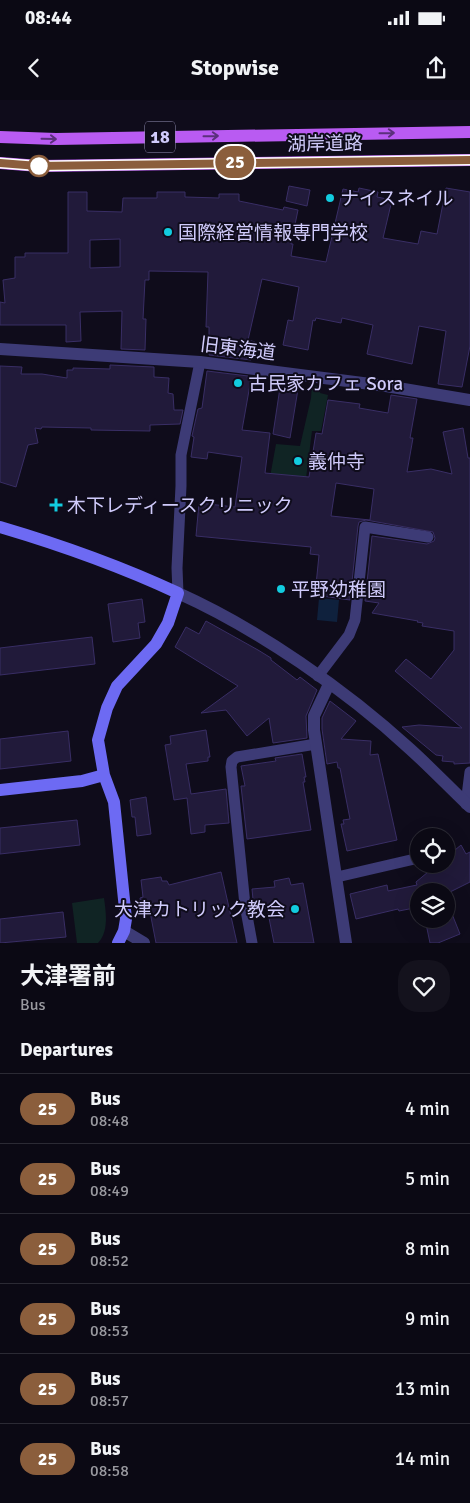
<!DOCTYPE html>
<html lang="en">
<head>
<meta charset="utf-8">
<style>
	:root { --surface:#0b0914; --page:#14121d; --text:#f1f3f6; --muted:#9a9aa0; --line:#2b2a34 }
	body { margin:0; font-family:Signika,"Noto Sans JP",sans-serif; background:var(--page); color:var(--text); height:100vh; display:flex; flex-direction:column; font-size:19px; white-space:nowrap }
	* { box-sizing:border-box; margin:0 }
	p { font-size:16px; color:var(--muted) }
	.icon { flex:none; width:28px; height:28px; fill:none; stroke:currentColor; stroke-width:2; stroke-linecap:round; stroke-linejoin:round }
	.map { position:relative; height:843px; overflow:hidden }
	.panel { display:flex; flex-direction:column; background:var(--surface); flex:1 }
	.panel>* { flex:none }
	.badge { padding:0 10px; border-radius:16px; font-size:18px; line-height:32px }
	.fabs { position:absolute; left:410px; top:728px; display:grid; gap:10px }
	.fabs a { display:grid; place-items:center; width:45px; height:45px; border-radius:50%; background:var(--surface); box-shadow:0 5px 20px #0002,0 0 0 1px var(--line); font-size:25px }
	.map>.badge { position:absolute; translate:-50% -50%; box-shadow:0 0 0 2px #fff }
	h2 { padding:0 20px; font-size:19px; line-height:45px }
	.round { display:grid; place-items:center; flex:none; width:52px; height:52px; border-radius:20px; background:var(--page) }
	.overview { display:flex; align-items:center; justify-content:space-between; height:85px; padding:0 20px }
	h1 { font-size:24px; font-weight:700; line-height:38px }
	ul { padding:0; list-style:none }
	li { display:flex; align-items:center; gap:15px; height:70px; padding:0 20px; border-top:1px solid var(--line) }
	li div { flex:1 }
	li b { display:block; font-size:19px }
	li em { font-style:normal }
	li .badge { min-width:55px; font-weight:700; text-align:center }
	.status { display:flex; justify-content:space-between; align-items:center; height:35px; padding:0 25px; background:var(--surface); direction:ltr }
	.status svg { height:14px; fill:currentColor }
	header { display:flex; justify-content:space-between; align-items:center; height:65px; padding:0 20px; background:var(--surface); font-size:22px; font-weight:700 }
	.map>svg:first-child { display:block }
	.green { fill:#102424 }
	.water { fill:#0f213d }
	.building { fill:#211a3a; stroke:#392e65; fill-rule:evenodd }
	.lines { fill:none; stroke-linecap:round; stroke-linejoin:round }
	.lane { stroke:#3d3b76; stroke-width:11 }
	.street { stroke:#3d3b76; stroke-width:12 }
	.secondary { stroke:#6d6af3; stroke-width:12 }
	.primary { stroke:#b95bf2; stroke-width:12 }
	.oneway { stroke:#5b307c }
	.line-casing { stroke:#fff; stroke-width:11 }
	.line { stroke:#8b5e3c; stroke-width:8 }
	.stop-dot { fill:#fff; stroke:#8b5e3c; stroke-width:2.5 }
	.poi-dot { fill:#12ccdf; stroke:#0f0c1b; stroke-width:2 }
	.labels { text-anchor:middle; stroke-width:4; stroke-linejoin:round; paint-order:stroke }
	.shield { fill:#0f0c1b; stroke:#9692b8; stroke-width:1 }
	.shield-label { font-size:18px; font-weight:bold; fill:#d0cbfb }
	.street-label { font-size:19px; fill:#d0cbfb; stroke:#0f0c1b }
	.poi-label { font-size:19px; fill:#d0cbfb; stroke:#0f0c1b; text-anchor:start }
</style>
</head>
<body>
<div class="status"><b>08:44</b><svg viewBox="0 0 49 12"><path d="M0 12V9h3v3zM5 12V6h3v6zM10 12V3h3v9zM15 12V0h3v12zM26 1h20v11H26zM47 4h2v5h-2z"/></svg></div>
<header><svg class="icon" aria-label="back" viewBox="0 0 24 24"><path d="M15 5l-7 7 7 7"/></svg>Stopwise<svg class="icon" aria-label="share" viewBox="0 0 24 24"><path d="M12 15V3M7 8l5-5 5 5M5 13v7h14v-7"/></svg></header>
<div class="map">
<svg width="470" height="843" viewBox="0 0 470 843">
	<rect width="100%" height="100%" fill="#0f0c1b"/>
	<!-- green -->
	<path class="green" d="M 312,285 L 321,287 L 320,293 L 328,295 L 321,331 L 312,331 L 303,402 L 266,399 L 276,344 L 300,346 L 311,298 Z
		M 104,798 C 106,812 109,832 98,843 L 77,843 L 72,803 Z"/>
	<!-- water -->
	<path class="water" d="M 319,498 L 339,500 L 337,522 L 317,520 Z"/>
	<!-- building -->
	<path class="building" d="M 289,86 L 310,90 L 307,106 L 286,101 Z
		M 359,88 L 378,92 L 377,97 L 392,100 L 383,138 L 418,144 L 421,131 L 437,134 L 446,88 L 470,92 L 470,246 L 462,287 L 438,284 L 446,231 L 419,226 L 412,264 L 367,254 L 373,225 L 342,218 L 341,223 L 316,218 L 315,221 L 313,220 L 308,250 L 283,245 L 288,220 L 293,221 L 299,187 L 262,179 L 248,240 L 255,242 L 251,260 L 209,255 L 209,227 L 206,227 L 208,172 L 149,171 L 149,180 L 145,180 L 143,219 L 146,219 L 145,250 L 121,249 L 122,211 L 80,212 L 81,241 L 66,242 L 66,225 L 0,225 L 0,202 L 5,203 L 3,180 L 15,178 L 15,157 L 25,157 L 25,153 L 68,153 L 68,92 L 87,92 L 87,111 L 122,112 L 123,98 L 157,98 L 157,92 L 185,92 L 185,97 L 219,98 L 219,94 L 239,94 L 239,101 L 283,110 L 284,107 L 298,110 L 291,144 L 293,144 L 291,156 L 326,162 L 343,89 L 358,92 ZM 120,139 L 120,167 L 90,168 L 90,140 Z
		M 110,265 L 154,267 L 154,277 L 169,278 L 168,293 L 173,294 L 174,310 L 183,310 L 180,324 L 150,325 L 150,331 L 91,330 L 91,328 L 42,327 L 41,329 L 35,328 L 38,343 L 28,345 L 16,387 L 0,382 L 0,266 L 22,267 L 21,274 L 42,274 L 67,278 L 67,270 L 73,270 L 73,268 L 110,269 Z
		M 207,271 L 248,276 L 247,278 L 251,279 L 242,330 L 270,333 L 265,373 L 309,377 L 316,333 L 322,334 L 328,300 L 360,304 L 359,308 L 388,313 L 391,295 L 417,299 L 410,338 L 413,338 L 407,372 L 431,369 L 452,374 L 443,332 L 463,328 L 468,358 L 470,358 L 470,663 L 454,664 L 454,662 L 442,661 L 443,656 L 436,655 L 402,627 L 419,625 L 462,628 L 395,571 L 406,559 L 431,579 L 454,550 L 454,531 L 422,526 L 423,523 L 417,522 L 418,521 L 372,513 L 379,503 L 365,501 L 372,436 L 427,444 L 434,441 L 435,438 L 433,432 L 366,420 L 359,422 L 358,426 L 350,500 L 315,495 L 319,455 L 310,454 L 311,447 L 196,436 L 199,403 L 235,407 L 242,357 L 208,352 L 207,359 L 191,357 L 194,337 L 192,336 L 198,309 L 202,308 ZM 336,383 L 374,389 L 370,420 L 331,416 Z
		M 281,281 L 299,283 L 290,338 L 273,334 Z
		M 142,499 L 145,522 L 138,523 L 140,538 L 113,542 L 108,504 Z
		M 206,521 L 258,550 L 271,558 L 271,560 L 297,580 L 300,577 L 317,590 L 306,616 L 307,638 L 273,643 L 269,618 L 247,636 L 226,610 L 201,613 L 238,586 L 175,547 L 186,527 L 199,534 Z
		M 92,537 L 95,564 L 0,575 L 0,548 Z
		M 330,601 L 356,621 L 341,639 L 371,641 L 370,655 L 378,654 L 397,740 L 347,751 L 341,724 L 344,724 L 343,720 L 350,719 L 340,668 L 338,668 L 337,662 L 327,664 L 322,629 L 322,618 Z
		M 206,630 L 210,657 L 208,657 L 208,661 L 186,664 L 191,694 L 226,689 L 229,723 L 205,725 L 205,732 L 191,734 L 187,698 L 174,700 L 165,645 L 171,644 L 170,636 Z
		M 68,631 L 71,661 L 0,669 L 0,639 Z
		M 302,654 L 306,677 L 304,677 L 305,682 L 303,682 L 311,730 L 247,739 L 241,686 L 245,686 L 241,666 L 276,661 L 275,658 Z
		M 146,697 L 151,734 L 137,736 L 135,717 L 132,717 L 130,700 Z
		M 77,720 L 80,745 L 0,754 L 0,728 Z
		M 461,745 L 466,754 L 470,752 L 470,782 L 446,794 L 446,791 L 419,791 L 419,807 L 399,811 L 398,809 L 356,819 L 350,794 L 387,785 L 388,791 L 417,785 L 416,782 L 434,767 L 452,763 L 449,755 Z
		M 221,772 L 237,843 L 156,843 L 150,812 L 142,814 L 140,798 L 143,797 L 141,780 L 161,777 L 162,781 L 167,781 L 169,785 Z
		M 289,778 L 291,785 L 303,783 L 314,843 L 274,843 L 267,808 L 254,810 L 252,789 L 275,787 L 274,781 Z
		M 446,799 L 460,834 L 438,843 L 430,843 L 425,819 L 446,819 Z
		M 63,812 L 66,837 L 0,843 L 0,819 Z"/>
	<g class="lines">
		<!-- lane -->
		<path class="lane" d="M 178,493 L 177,468 L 181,386 L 181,355 L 200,262
			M 318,576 L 349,535 L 355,520 L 365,427 L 428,437
			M 466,704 L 470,672
			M 337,777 L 419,758
			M 252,843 L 245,805 L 231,667 L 232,661 L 237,657 L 316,644"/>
		<!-- street -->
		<path class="street" d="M 0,249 L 200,262 L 386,286 L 470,300
			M 178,493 C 258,529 346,590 410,649 C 431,668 450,688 470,707
			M 329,584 L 314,616 L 314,630 L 346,843
			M 124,831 L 144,843"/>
		<!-- secondary -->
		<path class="secondary" d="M 0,427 C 61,445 120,466 178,493 L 168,523 L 156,544 L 117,586 L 107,608 L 98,640 L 104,675 L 114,702 L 126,819 L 124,831 L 118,843
			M 0,690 L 82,681 L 104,675"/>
		<!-- primary -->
		<path class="primary" d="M 0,37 L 56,39 L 470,32
			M 0,63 L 39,66 L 470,60"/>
	</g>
	<!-- one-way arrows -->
	<defs><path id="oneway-shaft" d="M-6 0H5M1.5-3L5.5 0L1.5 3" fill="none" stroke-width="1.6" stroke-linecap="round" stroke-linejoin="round" transform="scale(1.25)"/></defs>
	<g class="oneway">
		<use href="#oneway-shaft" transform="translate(387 33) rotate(-1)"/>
		<use href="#oneway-shaft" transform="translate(211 36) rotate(-1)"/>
		<use href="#oneway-shaft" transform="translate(49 39) rotate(1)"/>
	</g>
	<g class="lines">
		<defs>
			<path id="line" d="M 0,63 L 38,66 L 470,60"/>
		</defs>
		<!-- line casing -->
		<use href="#line" class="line-casing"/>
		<!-- line -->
		<use href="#line" class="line"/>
	</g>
	<!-- markers -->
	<circle class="stop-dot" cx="39" cy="66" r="10"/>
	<g class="poi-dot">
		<circle cx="330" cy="98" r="5"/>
		<circle cx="168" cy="132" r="5"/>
		<circle cx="238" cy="283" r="5"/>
		<circle cx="298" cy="361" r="5"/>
		<path d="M53.5 397.5h5v5h5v5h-5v5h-5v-5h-5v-5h5z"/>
		<circle cx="281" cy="489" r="5"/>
		<circle cx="295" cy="809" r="5"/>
	</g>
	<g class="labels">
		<!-- shield labels -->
		<rect class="shield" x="145" y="21.5" width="30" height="31" rx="4"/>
		<g class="shield-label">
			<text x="160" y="43">18</text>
		</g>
		<!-- street labels -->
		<g class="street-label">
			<text transform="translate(325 43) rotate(-1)" y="7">湖岸道路</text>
			<text transform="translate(238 248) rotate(7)" y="7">旧東海道</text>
		</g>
		<!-- poi labels -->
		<g class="poi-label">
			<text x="340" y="105">ナイスネイル</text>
			<text x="178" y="139">国際経営情報専門学校</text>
			<text x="248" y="290">古民家カフェ Sora</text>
			<text x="308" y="368">義仲寺</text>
			<text x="67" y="412">木下レディースクリニック</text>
			<text x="291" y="496">平野幼稚園</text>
			<text x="285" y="816" text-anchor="end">大津カトリック教会</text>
		</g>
	</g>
</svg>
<div class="fabs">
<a><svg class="icon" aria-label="locate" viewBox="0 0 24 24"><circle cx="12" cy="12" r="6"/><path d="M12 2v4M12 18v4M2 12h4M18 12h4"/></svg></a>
<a><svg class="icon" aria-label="layers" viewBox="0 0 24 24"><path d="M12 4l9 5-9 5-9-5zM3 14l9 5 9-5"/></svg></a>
</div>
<b class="badge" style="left:235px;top:62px;background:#8b5e3c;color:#fff">25</b>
</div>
<section class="panel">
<div class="overview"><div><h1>大津署前</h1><p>Bus</p></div><a class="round"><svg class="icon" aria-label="heart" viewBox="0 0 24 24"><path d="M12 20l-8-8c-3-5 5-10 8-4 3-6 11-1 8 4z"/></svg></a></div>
<h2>Departures</h2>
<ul>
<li><span class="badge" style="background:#8b5e3c;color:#fff">25</span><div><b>Bus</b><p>08:48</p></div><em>4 min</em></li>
<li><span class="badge" style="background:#8b5e3c;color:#fff">25</span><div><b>Bus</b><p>08:49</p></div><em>5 min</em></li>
<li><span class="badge" style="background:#8b5e3c;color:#fff">25</span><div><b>Bus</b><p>08:52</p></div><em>8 min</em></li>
<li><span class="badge" style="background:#8b5e3c;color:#fff">25</span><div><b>Bus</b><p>08:53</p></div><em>9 min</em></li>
<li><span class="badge" style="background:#8b5e3c;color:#fff">25</span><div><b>Bus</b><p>08:57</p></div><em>13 min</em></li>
<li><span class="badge" style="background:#8b5e3c;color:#fff">25</span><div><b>Bus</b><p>08:58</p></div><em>14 min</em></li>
</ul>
</section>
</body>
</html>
